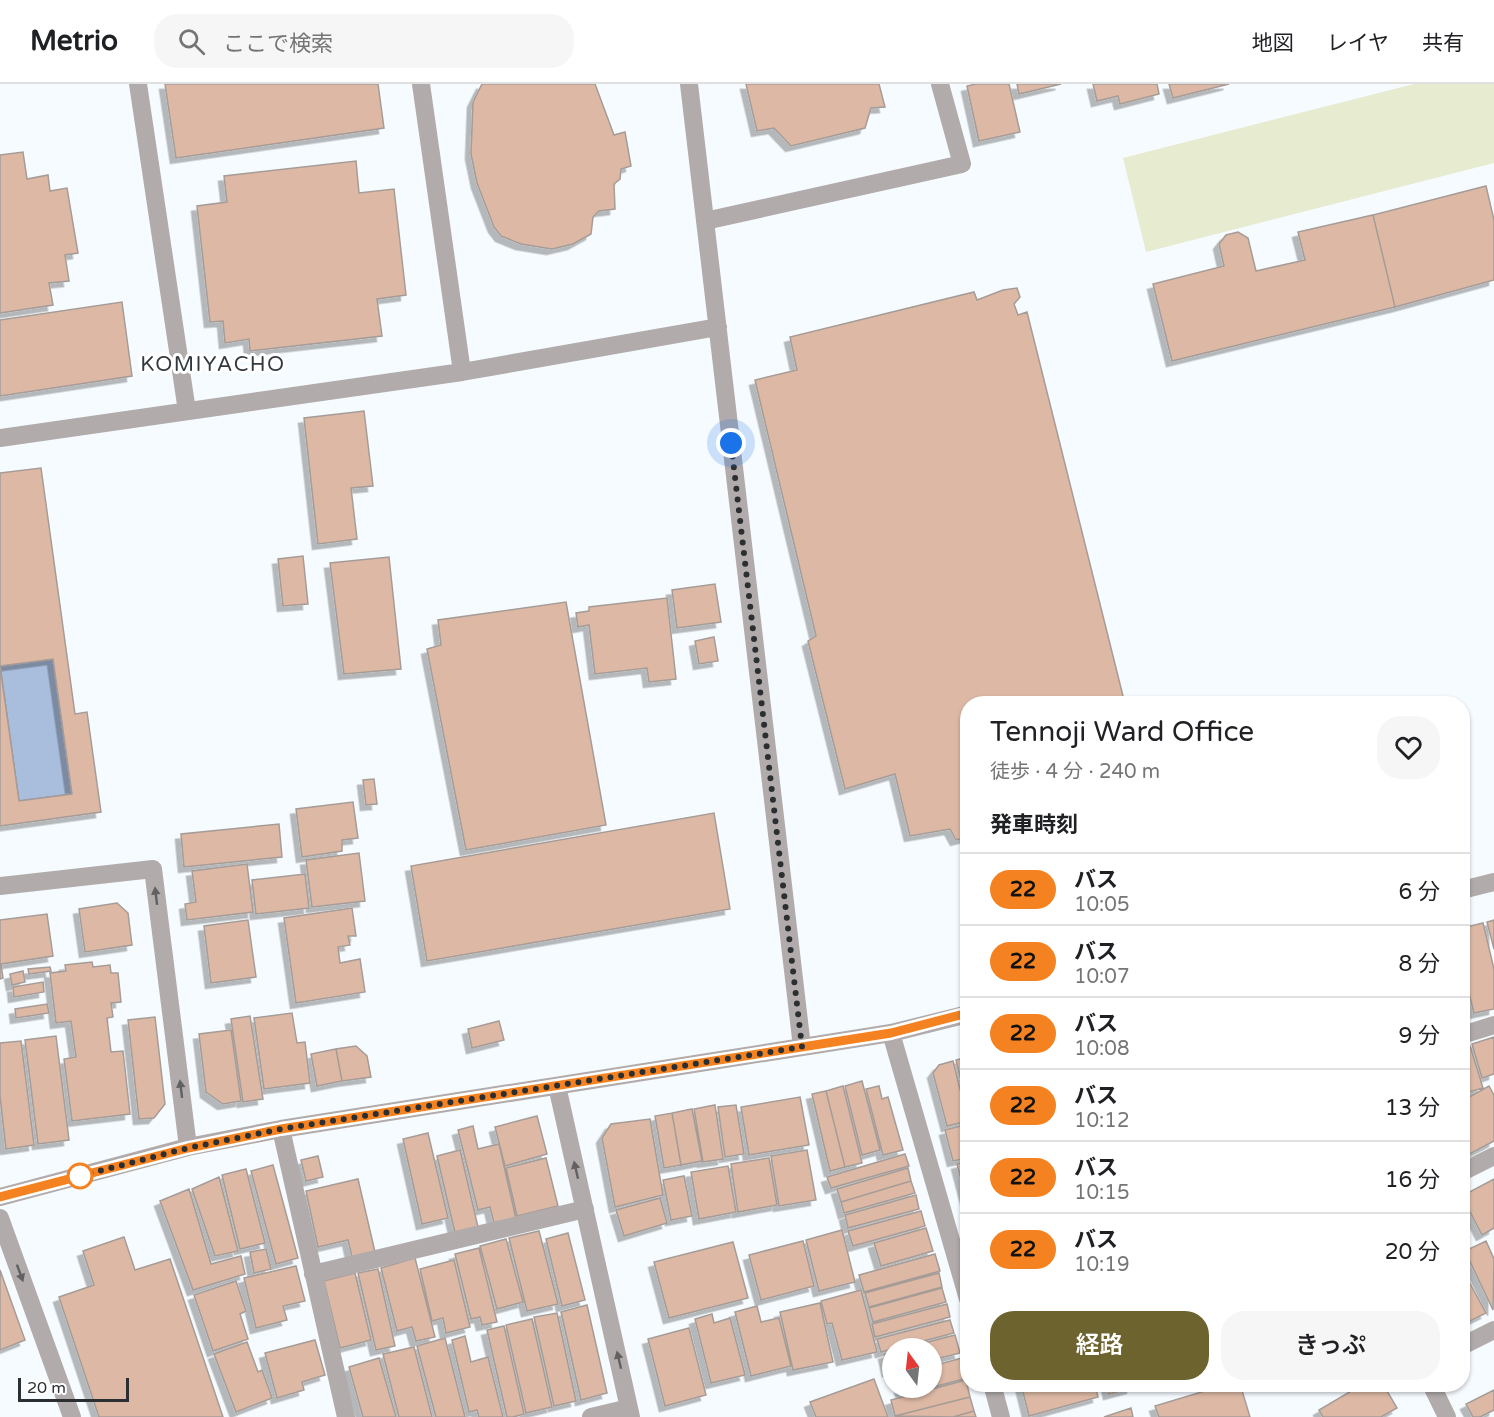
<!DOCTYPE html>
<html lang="ja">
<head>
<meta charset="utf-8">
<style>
	:root { --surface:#fff; --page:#f6f6f6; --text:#202124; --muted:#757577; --line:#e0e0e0; --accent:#6d632f }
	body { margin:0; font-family:"Varela Round","Noto Sans JP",sans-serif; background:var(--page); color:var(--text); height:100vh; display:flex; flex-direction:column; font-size:22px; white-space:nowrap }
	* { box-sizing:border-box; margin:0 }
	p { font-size:20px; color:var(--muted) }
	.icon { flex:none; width:33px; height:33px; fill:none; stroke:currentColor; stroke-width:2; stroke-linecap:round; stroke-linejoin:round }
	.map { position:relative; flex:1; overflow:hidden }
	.side { position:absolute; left:960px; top:612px; width:510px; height:696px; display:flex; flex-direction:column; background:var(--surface); border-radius:24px; box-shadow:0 2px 4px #0004 }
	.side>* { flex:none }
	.badge { padding:0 12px; border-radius:20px; font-size:21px; line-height:39px }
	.needle { width:39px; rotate:345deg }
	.fabs { position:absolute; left:882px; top:1254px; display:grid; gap:12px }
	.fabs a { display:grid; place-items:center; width:60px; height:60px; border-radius:50%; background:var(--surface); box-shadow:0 2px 4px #0004; font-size:30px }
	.scale { position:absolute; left:18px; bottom:15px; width:111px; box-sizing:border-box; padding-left:6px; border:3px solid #2c2f32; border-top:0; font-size:16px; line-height:21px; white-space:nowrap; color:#2c2f32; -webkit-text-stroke:4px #fff; paint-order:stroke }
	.you { position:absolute; width:30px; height:30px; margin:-15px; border:4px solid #fff; border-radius:50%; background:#1a73e8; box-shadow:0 0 0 9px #1a73e833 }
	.map>.badge { position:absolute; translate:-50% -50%; box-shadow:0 0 0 3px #fff }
	h2 { padding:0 30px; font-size:22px; line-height:54px }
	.round { display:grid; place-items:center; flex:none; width:63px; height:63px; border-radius:24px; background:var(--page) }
	.head { display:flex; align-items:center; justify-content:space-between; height:102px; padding:0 30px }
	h1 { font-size:28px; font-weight:600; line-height:45px }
	.button { display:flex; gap:12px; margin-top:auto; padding:12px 30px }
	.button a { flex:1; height:69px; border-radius:24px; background:var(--accent); color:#fff; font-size:24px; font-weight:600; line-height:69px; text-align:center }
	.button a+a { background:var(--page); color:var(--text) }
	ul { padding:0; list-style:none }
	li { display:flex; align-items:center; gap:18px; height:72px; padding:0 30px; border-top:2px solid var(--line) }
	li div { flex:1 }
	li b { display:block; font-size:22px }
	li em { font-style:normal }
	li .badge { min-width:66px; font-weight:700; text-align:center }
	header { display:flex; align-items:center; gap:36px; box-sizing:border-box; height:84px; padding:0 30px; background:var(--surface); border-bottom:2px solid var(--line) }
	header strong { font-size:28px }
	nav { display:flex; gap:33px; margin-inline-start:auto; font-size:21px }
	.search { width:420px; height:54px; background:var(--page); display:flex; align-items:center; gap:15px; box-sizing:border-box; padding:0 21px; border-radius:24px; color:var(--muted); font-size:22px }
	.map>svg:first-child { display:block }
	.green { fill:#e7ebd0 }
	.water { fill:#a9bddc; stroke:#8492a9; stroke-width:1.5 }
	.building { fill:#ddb9a5; stroke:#a69c97; stroke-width:1.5; fill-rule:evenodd; filter:url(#shadow) }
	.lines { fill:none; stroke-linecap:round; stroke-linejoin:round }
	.minor { stroke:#b1abab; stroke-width:18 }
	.oneway { fill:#616162 }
	.line-casing { stroke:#fff; stroke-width:14 }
	.line { stroke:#f58220; stroke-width:9 }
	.walk { stroke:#2c2f32; stroke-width:6; stroke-dasharray:0 10.8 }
	.stop-dot { fill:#fff; stroke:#f58220; stroke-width:3 }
	.labels { text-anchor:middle; stroke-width:6; stroke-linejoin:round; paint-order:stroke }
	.neighbourhood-label { font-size:21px; letter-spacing:1.5px; fill:#33393f; stroke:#fff }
</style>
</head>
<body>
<header>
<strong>Metrio</strong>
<div class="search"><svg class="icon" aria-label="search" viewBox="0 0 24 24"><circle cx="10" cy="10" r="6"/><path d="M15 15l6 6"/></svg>ここで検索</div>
<nav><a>地図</a><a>レイヤ</a><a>共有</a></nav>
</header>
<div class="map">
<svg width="1494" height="1333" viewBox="0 0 1494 1333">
	<defs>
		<filter id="shadow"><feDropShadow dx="-5.5" dy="5.5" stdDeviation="0" flood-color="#0004"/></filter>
	</defs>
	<rect width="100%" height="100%" fill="#f6fbff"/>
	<!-- green -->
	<path class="green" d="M 1414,0 L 1494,0 L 1494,79 L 1146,168 L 1123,74 Z"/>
	<!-- water -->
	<path class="water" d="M 53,575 L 72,710 L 19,717 L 0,582 Z"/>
	<!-- building -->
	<path class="building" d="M 165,0 L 378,0 L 384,44 L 176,74 Z
		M 482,0 L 595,0 L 614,51 L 625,48 L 631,82 L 621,85 L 620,95 L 614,100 L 615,125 L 599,127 L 593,133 L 591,150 L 573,160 L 552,165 L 521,160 L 501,152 L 494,143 L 477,99 L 471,70 L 473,18 Z
		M 746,0 L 879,0 L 885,23 L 871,24 L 865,44 L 791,62 L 774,44 L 757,47 Z
		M 976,0 L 1009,0 L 1020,48 L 979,57 L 967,2 Z
		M 1017,0 L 1061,0 L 1019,10 Z
		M 1093,0 L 1157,0 L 1159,10 L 1120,20 L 1118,12 L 1097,17 Z
		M 1169,0 L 1229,0 L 1173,14 Z
		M 23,68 L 27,95 L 48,91 L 50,107 L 67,104 L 78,169 L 65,171 L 69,197 L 49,199 L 53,221 L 0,229 L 0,71 Z
		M 356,77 L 359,109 L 394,105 L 406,211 L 377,215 L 382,252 L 250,267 L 249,255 L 225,259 L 223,237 L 210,238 L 197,122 L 227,118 L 224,92 Z
		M 1486,102 L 1494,136 L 1494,196 L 1395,223 L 1373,131 Z
		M 1373,131 L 1395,223 L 1172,277 L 1153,200 L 1224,182 L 1219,160 L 1226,151 L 1238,148 L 1248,154 L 1256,187 L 1305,176 L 1298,148 Z
		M 1017,204 L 1020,213 L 1014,220 L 1018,231 L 1027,228 L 1125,620 L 968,620 L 968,753 L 956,756 L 950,745 L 910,752 L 895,690 L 845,705 L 808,557 L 816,552 L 755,296 L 797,286 L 790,253 L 974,208 L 977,216 L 1003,206 Z
		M 122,218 L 132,292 L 0,312 L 0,236 Z
		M 364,327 L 373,402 L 351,404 L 357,455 L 318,460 L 304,334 Z
		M 41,384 L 75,630 L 87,628 L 101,728 L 0,742 L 0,389 ZM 53,575 L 72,710 L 19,717 L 0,582 Z
		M 303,472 L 308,520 L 283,522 L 278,475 Z
		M 389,473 L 401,585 L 344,590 L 330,479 Z
		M 715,500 L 721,538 L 677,544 L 672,506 Z
		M 667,514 L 676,595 L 649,598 L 647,584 L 595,590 L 589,541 L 578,543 L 576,529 L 589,527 L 589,523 Z
		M 566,518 L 606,741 L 466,766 L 427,565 L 441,561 L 438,536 Z
		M 714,553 L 718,577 L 699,580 L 695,557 Z
		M 374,695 L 377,720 L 366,721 L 363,696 Z
		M 353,718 L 358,754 L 342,756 L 342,767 L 302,773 L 296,725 Z
		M 714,729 L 730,825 L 427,877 L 411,782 Z
		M 279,740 L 282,773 L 184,783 L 181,750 Z
		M 359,769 L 365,817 L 312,823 L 306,776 Z
		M 247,780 L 253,828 L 187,836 L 185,820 L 196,818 L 192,787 Z
		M 305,790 L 309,824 L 256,830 L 252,796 Z
		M 117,819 L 128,829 L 132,861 L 85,868 L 79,825 Z
		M 352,824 L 356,852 L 348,852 L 350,861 L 338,863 L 340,879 L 360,875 L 365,908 L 296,919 L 284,834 Z
		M 47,830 L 53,872 L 1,880 L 3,894 L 0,895 L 0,836 Z
		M 248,836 L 256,893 L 211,899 L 204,842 Z
		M 1494,836 L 1494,865 L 1487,838 Z
		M 1483,839 L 1494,885 L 1494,925 L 1474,929 L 1462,882 L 1462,844 Z
		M 92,878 L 93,883 L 110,881 L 111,889 L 118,889 L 121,918 L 111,919 L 113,933 L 107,934 L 111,968 L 123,967 L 130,1030 L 72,1037 L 64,975 L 76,973 L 71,937 L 56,939 L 50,889 L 66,887 L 65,881 Z
		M 50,883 L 51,887 L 29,890 L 28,885 Z
		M 23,887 L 25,898 L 12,901 L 10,890 Z
		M 43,898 L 44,908 L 14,913 L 13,903 Z
		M 47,920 L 49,929 L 16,934 L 15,925 Z
		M 292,929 L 297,959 L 305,958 L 310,999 L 264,1005 L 254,934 Z
		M 250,932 L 263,1015 L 243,1018 L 231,935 Z
		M 155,933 L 165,1020 L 154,1034 L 139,1035 L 128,936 Z
		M 499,937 L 504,956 L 472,964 L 468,945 Z
		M 231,946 L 241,1017 L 223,1020 L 206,1008 L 199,950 Z
		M 56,952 L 69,1056 L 38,1060 L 25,956 Z
		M 1494,953 L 1494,990 L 1482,994 L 1472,960 Z
		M 21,957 L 34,1061 L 6,1065 L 0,1012 L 0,959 Z
		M 356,962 L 367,972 L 371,993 L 342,997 L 336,965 Z
		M 1470,962 L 1483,1004 L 1462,1010 L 1462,964 Z
		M 336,965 L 342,997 L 317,1002 L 311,970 Z
		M 968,973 L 968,1025 L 956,976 Z
		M 953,977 L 968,1037 L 947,1042 L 933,989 L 939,981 Z
		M 862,997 L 880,1066 L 862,1071 L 845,1002 Z
		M 843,1002 L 862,1079 L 845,1083 L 826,1007 Z
		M 879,1002 L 882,1015 L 888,1013 L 903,1066 L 883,1071 L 866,1005 Z
		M 1489,1002 L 1494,1011 L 1494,1057 L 1462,1074 L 1462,1017 Z
		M 826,1007 L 845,1083 L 830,1087 L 812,1010 Z
		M 800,1013 L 809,1061 L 749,1071 L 741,1023 Z
		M 715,1021 L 723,1075 L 703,1078 L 694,1025 Z
		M 736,1021 L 744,1070 L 725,1073 L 718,1023 Z
		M 692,1025 L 702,1077 L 681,1081 L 672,1029 Z
		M 672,1029 L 681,1081 L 664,1084 L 655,1032 Z
		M 537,1032 L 547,1070 L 505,1082 L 495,1043 Z
		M 650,1035 L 663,1111 L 615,1123 L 602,1054 L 611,1040 Z
		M 968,1040 L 968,1074 L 953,1077 L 945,1046 Z
		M 473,1042 L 478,1065 L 499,1060 L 516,1135 L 494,1139 L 490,1123 L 478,1126 L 458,1046 Z
		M 428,1049 L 448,1134 L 422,1140 L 403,1055 Z
		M 460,1066 L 478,1143 L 455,1149 L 437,1072 Z
		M 807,1066 L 816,1116 L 779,1122 L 771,1072 Z
		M 905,1070 L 909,1082 L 831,1104 L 827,1093 Z
		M 318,1072 L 323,1093 L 306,1097 L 301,1076 Z
		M 546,1074 L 558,1122 L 517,1132 L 506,1084 Z
		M 769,1074 L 777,1121 L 738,1128 L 731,1080 Z
		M 968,1077 L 968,1118 L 967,1118 L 957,1080 Z
		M 273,1081 L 298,1174 L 276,1180 L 251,1087 Z
		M 728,1082 L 736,1128 L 699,1135 L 691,1088 Z
		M 908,1084 L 911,1097 L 841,1118 L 837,1105 Z
		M 246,1085 L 265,1159 L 240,1165 L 222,1091 Z
		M 684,1092 L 692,1132 L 671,1136 L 663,1096 Z
		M 219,1093 L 238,1167 L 215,1172 L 192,1105 Z
		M 358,1095 L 375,1168 L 352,1173 L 348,1156 L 318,1163 L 306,1107 Z
		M 1494,1095 L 1494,1144 L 1482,1151 L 1462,1112 Z
		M 911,1097 L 915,1109 L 844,1129 L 841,1118 Z
		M 189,1105 L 211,1180 L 241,1172 L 245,1190 L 193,1206 L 160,1117 Z
		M 916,1111 L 919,1125 L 848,1144 L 845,1131 Z
		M 660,1114 L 667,1139 L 624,1152 L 616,1126 Z
		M 921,1127 L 925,1142 L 853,1162 L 848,1147 Z
		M 926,1144 L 933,1167 L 881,1182 L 874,1159 Z
		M 842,1146 L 855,1198 L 819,1207 L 806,1156 Z
		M 539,1147 L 558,1220 L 527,1227 L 509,1154 Z
		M 568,1149 L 585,1216 L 562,1222 L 546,1155 Z
		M 124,1153 L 135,1186 L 170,1175 L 223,1333 L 99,1333 L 59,1213 L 94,1201 L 83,1167 Z
		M 506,1155 L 523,1218 L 497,1225 L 480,1162 Z
		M 803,1157 L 814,1202 L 761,1216 L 749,1171 Z
		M 1486,1157 L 1494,1175 L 1493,1226 L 1465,1167 Z
		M 733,1158 L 748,1214 L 669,1234 L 654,1178 Z
		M 479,1164 L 497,1238 L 482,1241 L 480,1233 L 471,1235 L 455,1170 Z
		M 266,1165 L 271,1185 L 254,1189 L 250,1168 Z
		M 935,1170 L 940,1187 L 864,1208 L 859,1191 Z
		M 415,1174 L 435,1253 L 416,1257 L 412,1243 L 397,1247 L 381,1184 Z
		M 454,1176 L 470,1243 L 446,1249 L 443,1234 L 432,1237 L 420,1185 Z
		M 296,1182 L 305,1217 L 283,1222 L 287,1236 L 256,1244 L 244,1194 Z
		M 378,1185 L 395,1262 L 376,1266 L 358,1189 Z
		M 1462,1185 L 1486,1229 L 1462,1241 Z
		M 0,1186 L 25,1256 L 0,1266 Z
		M 355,1189 L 371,1256 L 340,1264 L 324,1197 Z
		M 939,1189 L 942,1203 L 869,1223 L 865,1209 Z
		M 236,1197 L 246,1227 L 240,1230 L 248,1255 L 213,1267 L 194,1211 Z
		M 942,1204 L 946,1218 L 873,1238 L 869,1224 Z
		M 861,1206 L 877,1268 L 842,1276 L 832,1239 L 827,1240 L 821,1217 Z
		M 820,1219 L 833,1278 L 793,1286 L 780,1228 Z
		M 947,1220 L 950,1233 L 875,1253 L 872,1240 Z
		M 587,1221 L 607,1309 L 581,1316 L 561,1228 Z
		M 757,1222 L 761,1238 L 779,1234 L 791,1282 L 751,1292 L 735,1228 Z
		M 557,1229 L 576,1317 L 554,1322 L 534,1233 Z
		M 712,1230 L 714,1239 L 730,1234 L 745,1291 L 711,1299 L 695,1235 Z
		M 532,1235 L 552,1323 L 526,1329 L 506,1241 Z
		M 950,1236 L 954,1249 L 881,1268 L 877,1255 Z
		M 504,1242 L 524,1330 L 513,1333 L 507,1333 L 487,1246 Z
		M 689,1244 L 706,1311 L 665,1322 L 648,1255 Z
		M 955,1251 L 960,1269 L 932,1276 L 932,1264 L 905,1264 Z
		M 465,1252 L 471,1278 L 488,1273 L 503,1333 L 479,1333 L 477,1326 L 469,1328 L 452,1256 Z
		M 445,1254 L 465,1333 L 436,1333 L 417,1262 Z
		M 315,1256 L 325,1291 L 302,1298 L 304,1306 L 277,1314 L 265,1269 Z
		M 247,1258 L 258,1288 L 262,1286 L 272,1314 L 236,1328 L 214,1270 Z
		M 414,1263 L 432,1333 L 399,1333 L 383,1270 Z
		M 892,1268 L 892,1286 L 888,1287 L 884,1270 Z
		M 379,1274 L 396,1333 L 363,1333 L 349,1283 Z
		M 962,1274 L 967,1294 L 903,1311 L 900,1304 L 932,1304 L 932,1282 Z
		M 874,1295 L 888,1333 L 816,1333 L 810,1318 Z
		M 966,1296 L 970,1313 L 895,1332 L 891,1316 Z
		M 1021,1300 L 1095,1300 L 1098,1313 L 1029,1332 Z
		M 1107,1300 L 1132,1300 L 1132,1304 L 1109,1310 Z
		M 1228,1300 L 1240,1300 L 1250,1333 L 1159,1333 L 1155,1322 Z
		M 1363,1300 L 1383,1300 L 1397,1324 L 1381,1333 L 1323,1333 L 1319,1326 Z
		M 1494,1306 L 1494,1326 L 1480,1333 L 1473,1333 L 1466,1320 Z
		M 970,1313 L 974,1327 L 953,1333 L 895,1332 Z
		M 1131,1324 L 1133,1333 L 1104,1333 Z
		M 974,1327 L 976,1333 L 953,1333 Z"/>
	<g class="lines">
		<!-- minor -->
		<path class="minor" d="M 138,0 L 187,327
			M 421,0 L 462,288
			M 689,0 L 802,963
			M 705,137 L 962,80 L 940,0
			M 0,354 L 462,288 L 718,243
			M 0,802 L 153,785 L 188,1063
			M 1462,806 L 1494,798
			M 891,949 L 968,1215
			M 1462,951 L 1494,941
			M 557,1002 L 631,1333
			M 281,1045 L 346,1333
			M 1462,1088 L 1494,1072
			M 0,1113 L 188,1063 L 281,1045 L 891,949 L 968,930
			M 0,1134 L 72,1333
			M 313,1190 L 585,1125
			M 1462,1262 L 1494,1246
			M 992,1300 L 1001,1333
			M 1431,1300 L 1447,1333
			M 591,1333 L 629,1324"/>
	</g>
	<!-- one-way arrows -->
	<defs><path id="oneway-solid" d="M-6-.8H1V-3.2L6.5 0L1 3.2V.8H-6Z" transform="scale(1.5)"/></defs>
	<g class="oneway">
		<use href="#oneway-solid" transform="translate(156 812) rotate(-97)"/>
		<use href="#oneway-solid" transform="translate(181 1005) rotate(-97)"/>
		<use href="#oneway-solid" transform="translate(576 1086) rotate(-103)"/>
		<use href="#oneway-solid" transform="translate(20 1189) rotate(70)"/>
		<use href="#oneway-solid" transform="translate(619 1276) rotate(-103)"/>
	</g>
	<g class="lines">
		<defs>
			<path id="line" d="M 0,1113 L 188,1064 L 281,1045 L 891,949 L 968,929"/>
		</defs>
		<!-- line casing -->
		<use href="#line" class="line-casing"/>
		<!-- line -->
		<use href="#line" class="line"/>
		<!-- walk -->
		<path class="walk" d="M 80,1092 L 188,1064 L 281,1045 L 802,963 L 731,359"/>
	</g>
	<!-- markers -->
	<circle class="stop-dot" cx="80" cy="1092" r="12"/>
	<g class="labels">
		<!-- neighbourhood labels -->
		<g class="neighbourhood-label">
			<text x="213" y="287">KOMIYACHO</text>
		</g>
	</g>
</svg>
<div class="fabs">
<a><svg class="needle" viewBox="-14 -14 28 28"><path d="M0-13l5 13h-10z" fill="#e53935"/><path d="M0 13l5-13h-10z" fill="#757577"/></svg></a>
</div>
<div class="scale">20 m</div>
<div class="you" style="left:731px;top:359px"></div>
<section class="side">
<div class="head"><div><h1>Tennoji Ward Office</h1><p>徒歩 · 4 分 · 240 m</p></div><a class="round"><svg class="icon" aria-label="heart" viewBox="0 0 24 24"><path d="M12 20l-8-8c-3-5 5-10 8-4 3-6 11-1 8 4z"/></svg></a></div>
<h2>発車時刻</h2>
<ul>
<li><span class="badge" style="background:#f58220;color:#111">22</span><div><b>バス</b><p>10:05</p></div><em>6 分</em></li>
<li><span class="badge" style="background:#f58220;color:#111">22</span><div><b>バス</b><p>10:07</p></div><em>8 分</em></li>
<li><span class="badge" style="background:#f58220;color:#111">22</span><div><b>バス</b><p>10:08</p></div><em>9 分</em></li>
<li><span class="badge" style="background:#f58220;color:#111">22</span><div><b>バス</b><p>10:12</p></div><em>13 分</em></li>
<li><span class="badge" style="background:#f58220;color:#111">22</span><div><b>バス</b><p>10:15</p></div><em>16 分</em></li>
<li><span class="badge" style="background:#f58220;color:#111">22</span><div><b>バス</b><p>10:19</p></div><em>20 分</em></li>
</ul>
<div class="button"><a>経路</a><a>きっぷ</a></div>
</section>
</div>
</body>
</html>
